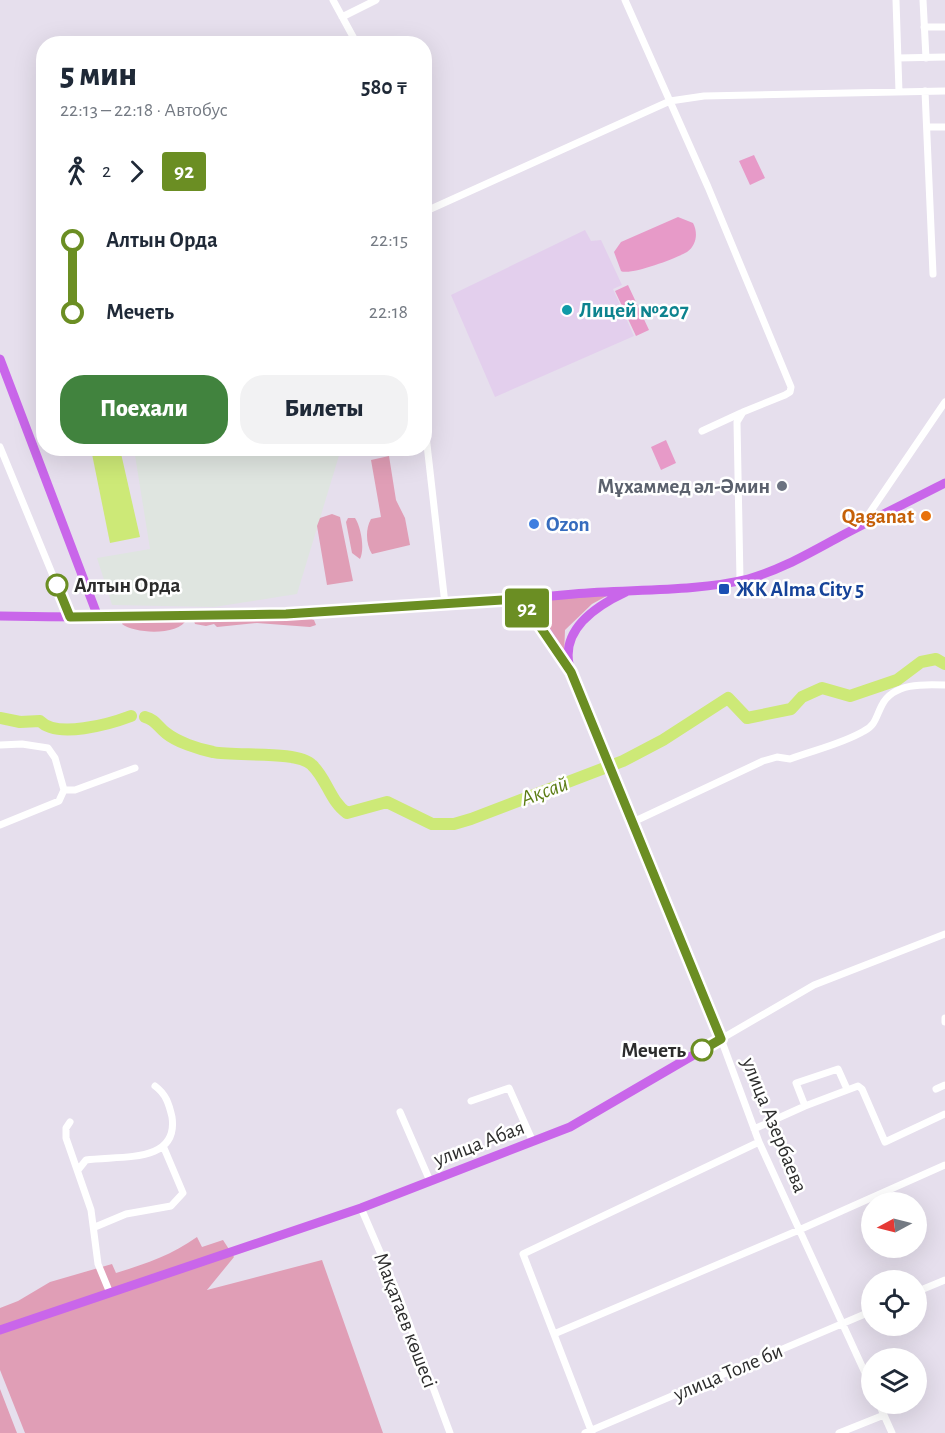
<!DOCTYPE html>
<html lang="ru">
<head>
<meta charset="utf-8">
<style>
	:root { --surface:#fff; --page:#f2f2f3; --text:#1f2937; --muted:#747a83; --accent:#41833e }
	body { margin:0; font-family:"Alegreya Sans",sans-serif; background:var(--page); color:var(--text); height:100vh; display:flex; flex-direction:column; font-size:22px; white-space:nowrap }
	* { box-sizing:border-box; margin:0 }
	p { font-size:20px; color:var(--muted) }
	.icon { flex:none; width:33px; height:33px; fill:none; stroke:currentColor; stroke-width:2; stroke-linecap:round; stroke-linejoin:round }
	.map { position:relative; flex:1; overflow:hidden }
	.sheet { position:absolute; left:36px; top:36px; width:396px; height:420px; display:flex; flex-direction:column; background:var(--surface); border-radius:24px; box-shadow:0 6px 24px #0002 }
	.sheet>* { flex:none }
	.badge { padding:0 12px; border-radius:4px; font-size:21px; line-height:39px }
	.needle { width:39px; rotate:263deg }
	.buttons { position:absolute; left:861px; top:1192px; display:grid; gap:12px }
	.buttons a { display:grid; place-items:center; width:66px; height:66px; border-radius:50%; background:var(--surface); box-shadow:0 6px 24px #0002; font-size:30px }
	.map>.badge { position:absolute; translate:-50% -50%; box-shadow:0 0 0 3px #fff }
	.legs { display:flex; align-items:center; gap:9px; height:66px; padding:0 24px; font-size:20px }
	.legs p { margin-inline-start:auto }
	.headline { display:flex; align-items:center; justify-content:space-between; height:102px; padding:0 24px }
	h1 { font-size:33px; font-weight:800; line-height:45px }
	.cta { display:flex; gap:12px; margin-top:auto; padding:12px 24px }
	.cta a { flex:1; height:69px; border-radius:24px; background:var(--accent); color:#fff; font-size:24px; font-weight:800; line-height:69px; text-align:center }
	.cta a+a { background:var(--page); color:var(--text) }
	ul { padding:0 24px; list-style:none }
	li { display:flex; align-items:center; gap:21px; height:72px; font-size:22px }
	li i { display:grid; place-items:center; width:9px; height:100%; margin:0 8px; background:currentColor }
	li i::after { content:''; width:15px; height:15px; margin:-8px; border:4px solid; border-radius:50%; background:var(--surface) }
	li p { margin-inline-start:auto }
	li:first-child i { background:linear-gradient(#0000 50%,currentColor 0) }
	li:last-child i { background:linear-gradient(currentColor 50%,#0000 0) }
	.map>svg:first-child { display:block }
	.industrial { fill:#dfe5e0 }
	.education { fill:#e3cfed }
	.green { fill:#e09eb6 }
	.pitch { fill:#e79ac8 }
	.water { fill:#cde977 }
	.lines { fill:none; stroke-linecap:round; stroke-linejoin:round }
	.river { stroke:#cde977; stroke-width:12 }
	.minor { stroke:#fff; stroke-width:7 }
	.major { stroke:#c966ea; stroke-width:9 }
	.line-1-casing { stroke:#fff; stroke-width:14 }
	.line-1 { stroke:#6b8e23; stroke-width:9 }
	.culture-dot { fill:#0f9aa8; stroke:#fff; stroke-width:2 }
	.worship-dot { fill:#6b7280; stroke:#fff; stroke-width:2 }
	.food-dot { fill:#e8710a; stroke:#fff; stroke-width:2 }
	.shop-dot { fill:#3f7fe0; stroke:#fff; stroke-width:2 }
	.stop-1-dot { fill:#fff; stroke:#6b8e23; stroke-width:3 }
	.transit-dot { fill:#1a4fb4; stroke:#fff; stroke-width:2 }
	.labels { text-anchor:middle; stroke-width:5; stroke-linejoin:round; paint-order:stroke }
	.culture-label { font-size:21px; font-weight:bold; fill:#0d838f; stroke:#fff; text-anchor:start }
	.worship-label { font-size:21px; font-weight:bold; fill:#5b616d; stroke:#fff; text-anchor:end }
	.food-label { font-size:21px; font-weight:bold; fill:#c56008; stroke:#fff; text-anchor:end }
	.shop-label { font-size:21px; font-weight:bold; fill:#366cbe; stroke:#fff; text-anchor:start }
	.stop-label { font-size:21px; font-weight:bold; fill:#2c2c2c; stroke:#fff; text-anchor:start }
	.transit-label { font-size:21px; font-weight:bold; fill:#164399; stroke:#fff; text-anchor:start }
	.street-label { font-size:21px; fill:#2c2c2c; stroke:#fff }
	.water-label { font-size:22px; font-style:italic; fill:#5b7c13; stroke:#fff }
</style>
</head>
<body>
<div class="map">
<svg width="945" height="1433" viewBox="0 0 945 1433">
	<rect width="100%" height="100%" fill="#e6dfed"/>
	<!-- industrial -->
	<path class="industrial" d="M 134,449 L 341,449 L 297,594 L 214,607 L 112,605 L 97,558 L 150,549 Z"/>
	<!-- education -->
	<path class="education" d="M 585,230 L 591,241 L 601,240 L 622,285 L 613,289 L 634,336 L 495,397 L 451,295 Z"/>
	<!-- green -->
	<path class="green" d="M 389,456 L 396,500 L 405,518 L 410,545 L 372,554 C 366,545 365,529 371,519 L 381,517 L 371,460 Z
		M 332,514 L 340,517 L 353,581 L 327,585 L 317,526 L 320,518 Z
		M 348,518 L 355,518 C 361,527 365,549 360,559 L 352,553 L 346,522 Z
		M 612,593 L 592,604 L 565,630 L 564,656 L 551,630 L 530,602 Z
		M 270,617 L 274,619 L 306,617 L 314,620 L 316,625 L 310,627 L 257,623 L 217,627 L 214,624 L 206,626 L 195,624 L 194,621 L 196,618 Z
		M 136,619 L 141,622 L 187,619 C 179,636 135,634 122,624 L 124,620 Z
		M 197,1237 L 202,1247 L 223,1240 L 234,1257 L 207,1290 L 322,1260 L 383,1433 L 25,1433 L 0,1370 L 0,1308 L 18,1301 L 50,1282 L 112,1264 L 116,1273 C 145,1264 172,1255 197,1237 Z
		M 0,1389 L 17,1433 L 0,1433 Z"/>
	<!-- pitch -->
	<path class="pitch" d="M 754,155 L 765,178 L 750,185 L 739,161 Z
		M 678,217 L 693,223 C 698,232 697,245 687,252 C 677,258 630,276 621,271 L 614,252 L 621,242 Z
		M 628,285 L 649,330 L 636,336 L 615,291 Z
		M 666,440 L 676,463 L 661,470 L 651,447 Z"/>
	<!-- water -->
	<path class="water" d="M 91,449 L 120,449 L 140,537 L 110,543 Z"/>
	<g class="lines">
		<!-- river -->
		<path class="river" d="M 145,717 C 156,720 157,726 166,733 C 177,742 198,749 213,752 C 235,757 298,750 312,765 C 327,779 330,801 347,813 L 387,802 L 432,824 L 454,824 L 471,819 L 623,761 L 663,740 L 728,698 L 747,718 L 791,709 L 802,697 L 822,688 L 850,696 L 897,680 L 921,662 L 936,659 L 945,664
			M 0,718 L 20,722 L 40,721 C 57,739 110,724 131,716"/>
		<!-- minor -->
		<path class="minor" d="M 333,0 L 357,44
			M 625,0 L 708,187 L 791,387 L 790,392 L 785,395 L 743,412 L 737,422 L 740,580
			M 896,0 L 899,92
			M 923,0 L 926,58
			M 342,17 L 376,0
			M 924,27 L 945,27
			M 898,58 L 945,57
			M 925,91 L 933,274
			M 927,127 L 945,127
			M 424,212 L 670,101 L 704,96 L 945,91
			M 424,418 L 445,604
			M 702,431 L 741,413
			M 0,447 L 70,617
			M 862,524 L 945,402
			M 0,745 L 22,744 L 48,748 L 55,758 L 64,790 L 75,790 L 135,768
			M 633,822 L 763,761 L 777,757 L 790,759 C 814,750 842,744 864,731 C 876,725 876,716 882,705 C 893,683 924,684 945,685
			M 0,825 L 59,801 L 64,790
			M 945,1018 L 945,1022
			M 847,1089 L 838,1069 L 796,1083 L 805,1106 L 858,1086 L 862,1089 L 885,1142 L 945,1114
			M 936,1089 L 945,1085
			M 471,1101 L 509,1088 L 533,1142
			M 400,1112 L 430,1181
			M 70,1122 L 66,1128 L 66,1138 L 91,1210 L 98,1264 L 110,1293
			M 754,1129 L 805,1106
			M 78,1170 L 86,1160 C 117,1155 179,1165 172,1117 C 169,1104 166,1094 155,1086
			M 361,1208 L 399,1296 L 450,1433
			M 95,1227 L 126,1214 L 171,1206 L 183,1193 L 164,1148
			M 916,1292 L 945,1280
			M 554,1334 L 799,1230 L 945,1165
			M 872,1388 L 759,1142 L 721,1039 L 814,985 L 945,934
			M 879,1404 L 892,1433
			M 585,1433 L 872,1311
			M 592,1433 L 523,1254 L 759,1142
			M 839,1433 L 884,1415"/>
		<!-- major -->
		<path class="major" d="M 0,359 L 98,617
			M 0,616 C 192,620 383,612 574,594 C 628,589 696,592 748,579 C 781,570 811,552 841,536 C 875,518 910,501 945,483
			M 569,664 C 562,628 598,605 626,592
			M 0,1330 L 361,1208 L 570,1127 L 721,1039 L 571,672 C 557,647 540,616 516,599"/>
	</g>
	<g class="lines">
		<defs>
			<path id="line-1" d="M 57,585 L 70,617 L 286,614 L 516,599 L 526,606 L 571,672 L 721,1039 L 702,1050"/>
		</defs>
		<!-- line-1 casing -->
		<use href="#line-1" class="line-1-casing"/>
		<!-- line-1 -->
		<use href="#line-1" class="line-1"/>
	</g>
	<!-- markers -->
	<circle class="culture-dot" cx="567" cy="310" r="6"/>
	<circle class="worship-dot" cx="782" cy="486" r="6"/>
	<circle class="food-dot" cx="926" cy="516" r="6"/>
	<circle class="shop-dot" cx="534" cy="524" r="6"/>
	<g class="stop-1-dot">
		<circle cx="57" cy="585" r="10"/>
		<circle cx="702" cy="1050" r="10"/>
	</g>
	<rect class="transit-dot" x="718" y="583" width="12" height="12" rx="3"/>
	<g class="labels">
		<!-- culture labels -->
		<g class="culture-label">
			<text x="579" y="317">Лицей №207</text>
		</g>
		<!-- worship labels -->
		<g class="worship-label">
			<text x="770" y="493">Мұхаммед әл-Әмин</text>
		</g>
		<!-- food labels -->
		<g class="food-label">
			<text x="914" y="523">Qaganat</text>
		</g>
		<!-- shop labels -->
		<g class="shop-label">
			<text x="546" y="531">Ozon</text>
		</g>
		<!-- stop labels -->
		<g class="stop-label">
			<text x="74" y="592">Алтын Орда</text>
			<text x="686" y="1057" text-anchor="end">Мечеть</text>
		</g>
		<!-- transit labels -->
		<g class="transit-label">
			<text x="736" y="596">ЖК Alma City 5</text>
		</g>
		<!-- street labels -->
		<g class="street-label">
			<text transform="translate(775 1125) rotate(68)" y="7">улица Азербаева</text>
			<text transform="translate(479 1143) rotate(-21)" y="7">улица Абая</text>
			<text transform="translate(406 1320) rotate(69)" y="7">Мақатаев көшесі</text>
			<text transform="translate(728 1372) rotate(-23)" y="7">улица Толе би</text>
		</g>
		<!-- water labels -->
		<g class="water-label">
			<text transform="translate(544 790) rotate(-20)" y="8">Ақсай</text>
		</g>
	</g>
</svg>
<div class="buttons">
<a><svg class="needle" viewBox="-14 -14 28 28"><path d="M0-13l5 13h-10z" fill="#e53935"/><path d="M0 13l5-13h-10z" fill="#747a83"/></svg></a>
<a><svg class="icon" aria-label="locate" viewBox="0 0 24 24"><circle cx="12" cy="12" r="6"/><path d="M12 2v4M12 18v4M2 12h4M18 12h4"/></svg></a>
<a><svg class="icon" aria-label="layers" viewBox="0 0 24 24"><path d="M12 4l9 5-9 5-9-5zM3 14l9 5 9-5"/></svg></a>
</div>
<b class="badge" style="left:527px;top:608px;background:#6b8e23;color:#fff">92</b>
<section class="sheet">
<div class="headline"><div><h1>5 мин</h1><p>22:13 – 22:18 · Автобус</p></div><b>580 ₸</b></div>
<div class="legs"><svg class="icon" aria-label="walk" viewBox="0 0 24 24"><circle cx="13" cy="4" r="2"/><path d="M13 8l-2 6 4 7M11 14l-3 7M7 12l3-4h3l4 4"/></svg>2<svg class="icon" aria-label="forward" viewBox="0 0 24 24"><path d="M9 5l7 7-7 7"/></svg><b class="badge" style="background:#6b8e23;color:#fff">92</b></div>
<ul>
<li><i style="color:#6b8e23"></i><b>Алтын Орда</b><p>22:15</p></li>
<li><i style="color:#6b8e23"></i><b>Мечеть</b><p>22:18</p></li>
</ul>
<div class="cta"><a>Поехали</a><a>Билеты</a></div>
</section>
</div>
</body>
</html>
